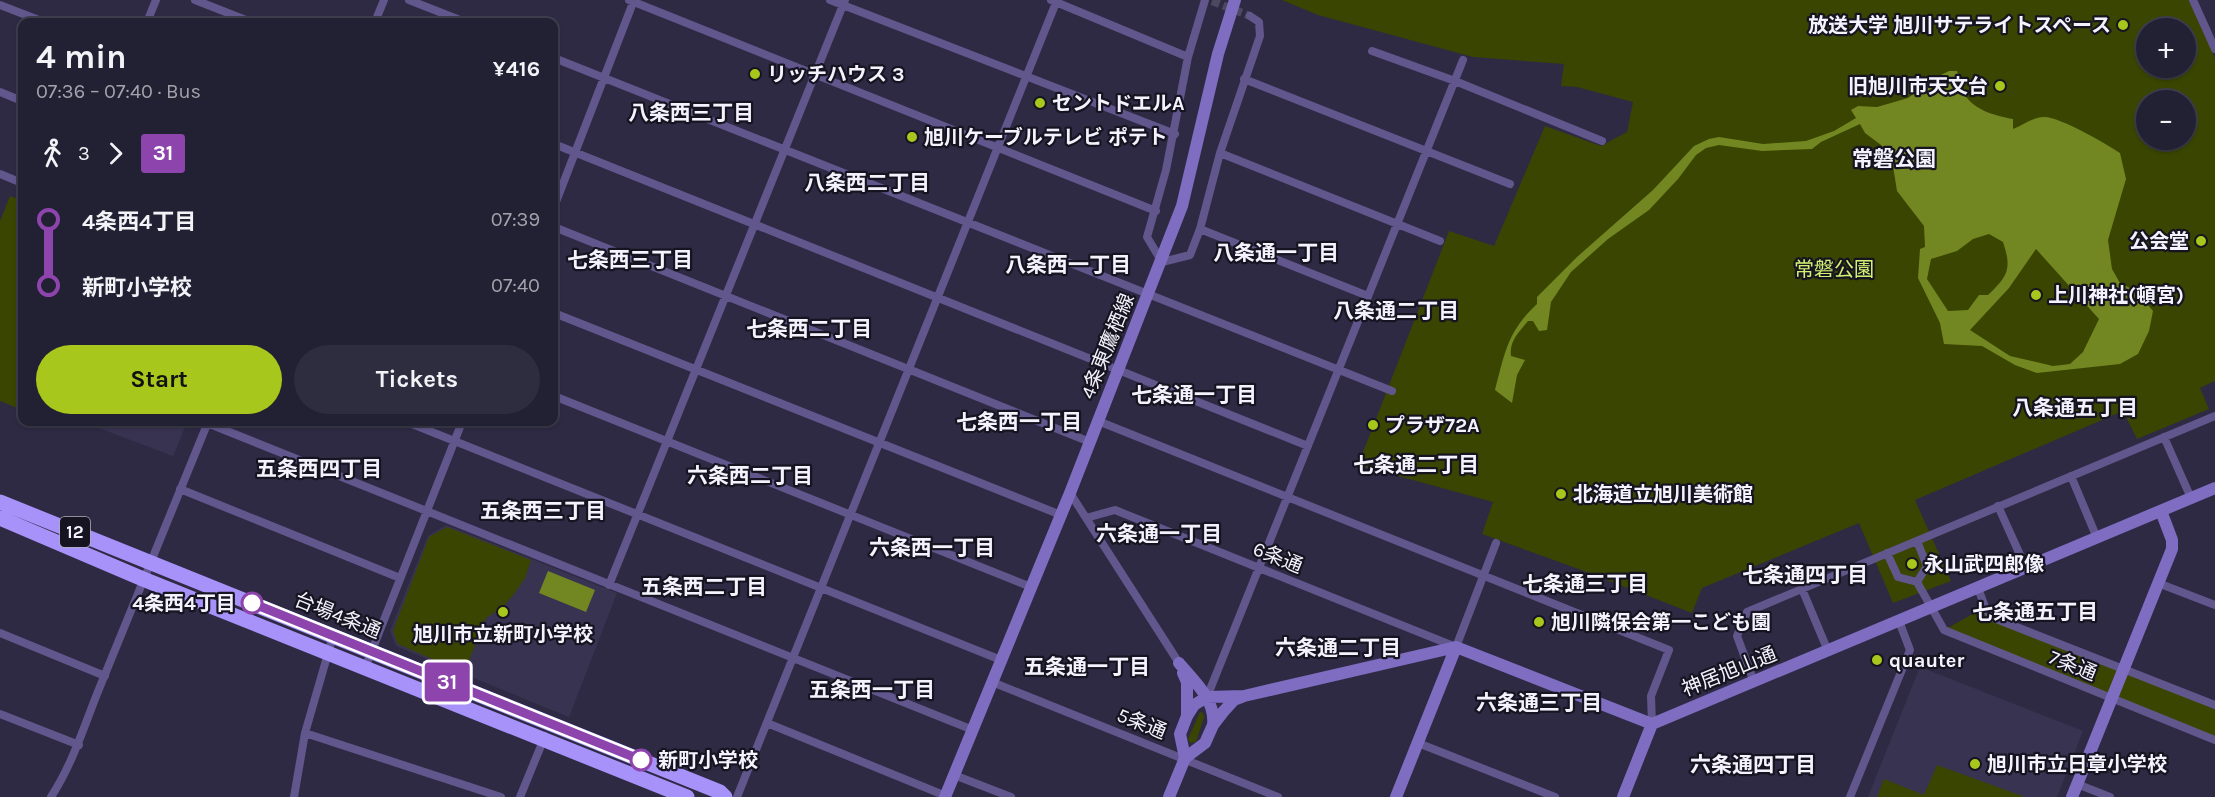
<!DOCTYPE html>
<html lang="en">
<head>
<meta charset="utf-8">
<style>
	:root { --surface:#222033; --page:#2e2d3f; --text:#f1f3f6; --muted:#a2a3ac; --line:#3f3e4e; --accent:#a8c71c }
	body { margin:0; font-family:Karla,"Noto Sans JP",sans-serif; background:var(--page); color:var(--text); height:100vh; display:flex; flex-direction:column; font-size:22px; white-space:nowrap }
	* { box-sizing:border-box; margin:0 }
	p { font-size:20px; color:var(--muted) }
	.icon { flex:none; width:33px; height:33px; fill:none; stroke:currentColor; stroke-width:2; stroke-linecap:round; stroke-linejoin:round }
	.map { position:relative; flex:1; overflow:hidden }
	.panel { position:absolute; left:18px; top:18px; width:540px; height:408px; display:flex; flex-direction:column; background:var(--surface); border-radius:12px; box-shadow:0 2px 4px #0004,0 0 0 2px var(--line) }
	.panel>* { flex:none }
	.badge { padding:0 12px; border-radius:4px; font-size:21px; line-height:39px }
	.controls { position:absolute; left:2136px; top:18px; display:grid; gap:12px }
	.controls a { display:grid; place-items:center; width:60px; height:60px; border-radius:50%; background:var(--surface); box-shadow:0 2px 4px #0004,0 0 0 2px var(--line); font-size:30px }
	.map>.badge { position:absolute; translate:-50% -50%; box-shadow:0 0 0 3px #fff }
	.legs { display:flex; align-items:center; gap:9px; height:66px; padding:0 18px; font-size:20px }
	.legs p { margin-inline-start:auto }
	.head { display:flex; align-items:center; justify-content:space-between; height:102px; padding:0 18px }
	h1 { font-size:33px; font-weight:700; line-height:45px }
	.action { display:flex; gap:12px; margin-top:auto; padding:12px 18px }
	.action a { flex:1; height:69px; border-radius:36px; background:var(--accent); color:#111; font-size:24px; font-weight:700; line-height:69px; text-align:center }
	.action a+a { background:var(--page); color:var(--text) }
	ul { padding:0 18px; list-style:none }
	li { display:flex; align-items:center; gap:21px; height:66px; font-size:22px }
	li i { display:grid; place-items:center; width:9px; height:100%; margin:0 8px; background:currentColor }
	li i::after { content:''; width:15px; height:15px; margin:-8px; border:4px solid; border-radius:50%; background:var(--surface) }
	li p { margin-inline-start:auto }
	li:first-child i { background:linear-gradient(#0000 50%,currentColor 0) }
	li:last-child i { background:linear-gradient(currentColor 50%,#0000 0) }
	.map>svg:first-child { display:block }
	.built { fill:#393352 }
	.green { fill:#394500; fill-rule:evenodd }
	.water { fill:#728721; fill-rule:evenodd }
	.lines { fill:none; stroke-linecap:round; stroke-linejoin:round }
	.street-tunnel { stroke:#4c4860; stroke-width:8; stroke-dasharray:8 4; stroke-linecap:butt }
	.street { stroke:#61578c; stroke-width:8 }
	.secondary { stroke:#7e6dc1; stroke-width:12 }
	.highway { stroke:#a792fa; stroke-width:15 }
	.line-1-casing { stroke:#fff; stroke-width:14 }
	.line-1 { stroke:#8e44ad; stroke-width:9 }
	.poi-dot { fill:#a8c71c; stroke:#161420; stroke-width:2 }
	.stop-1-dot { fill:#fff; stroke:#8e44ad; stroke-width:3 }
	.labels { text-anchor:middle; stroke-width:4.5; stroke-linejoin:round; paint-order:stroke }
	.shield { fill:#161420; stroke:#b1b0bb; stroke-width:1.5 }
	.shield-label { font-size:18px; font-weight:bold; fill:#f4f3fd }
	.poi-label { font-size:20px; font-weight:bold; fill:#f4f3fd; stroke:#161420; text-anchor:start }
	.park-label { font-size:20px; fill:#d2f071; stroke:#161420 }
	.street-label { font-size:20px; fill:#f4f3fd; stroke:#161420 }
	.stop-label { font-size:20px; font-weight:bold; fill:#f4f3fd; stroke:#161420; text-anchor:end }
	.neighbourhood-label { font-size:21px; font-weight:bold; fill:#f4f3fd; stroke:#161420 }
</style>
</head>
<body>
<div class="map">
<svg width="2215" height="797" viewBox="0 0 2215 797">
	<rect width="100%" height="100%" fill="#2e2a44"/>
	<!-- built -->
	<path class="built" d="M 83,422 L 187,422 L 173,456 Z
		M 446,525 L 617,593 L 569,717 L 396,646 L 390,631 L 428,536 Z
		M 1920,667 L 2083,731 L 2057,797 L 1868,797 Z"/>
	<!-- green -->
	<path class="green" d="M 1282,0 L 2189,0 L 2215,58 L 2215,381 L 2200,388 L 2209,409 L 2137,439 L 2123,411 L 1915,500 L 1951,581 L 1893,603 L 1859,523 L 1702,588 L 1692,613 L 1584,571 L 1482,534 L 1493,502 L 1358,465 L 1449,231 L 1494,246 L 1545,126 L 1601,146 L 1627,132 L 1633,102 L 1577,87 L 1561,86 L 1564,64 L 1473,57 L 1318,15 ZM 2146,28 L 2186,28 L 2186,68 L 2146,68 ZM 2146,100 L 2186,100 L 2186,140 L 2146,140 Z
		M 10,196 L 22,200 L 22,410 L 0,401 L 0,221 Z
		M 447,527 L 531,560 L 525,578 L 514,594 L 503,607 L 486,618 L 464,673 L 398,644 L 393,631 L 429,537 Z
		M 1985,607 L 1992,617 L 2215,704 L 2215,740 L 1944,630 Z
		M 1200,712 L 1203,713 L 1204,717 L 1196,742 L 1190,743 L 1188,739 Z
		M 1937,765 L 2025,797 L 1877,797 L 1884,779 L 1924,795 Z"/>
	<!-- water -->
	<path class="water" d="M 1949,71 L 1957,71 C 1959,78 1961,89 1965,95 C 1975,111 1997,116 2013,119 L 2013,129 C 2023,125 2033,117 2044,117 C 2058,116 2107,144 2120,153 L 2126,179 L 2108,240 L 2112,269 L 2120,283 L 2136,291 L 2153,311 L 2149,331 L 2138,354 L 2120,364 L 2037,373 L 2015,365 L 1982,346 L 1944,344 L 1940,323 L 1918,278 L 1920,249 L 1925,247 L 1924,226 L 1897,191 L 1892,160 L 1881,145 L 1865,133 L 1860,124 L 1821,142 L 1812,149 L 1762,151 L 1719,145 L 1706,148 L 1696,155 L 1678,179 L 1649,210 L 1608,239 L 1571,272 L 1551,302 L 1547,330 L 1539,331 L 1533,321 L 1528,321 C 1519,332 1509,341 1511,356 L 1525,360 L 1517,375 L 1512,403 L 1495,390 C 1505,353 1507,332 1537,304 L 1537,297 L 1577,257 L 1653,190 L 1694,146 L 1709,139 L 1719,137 L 1763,144 L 1806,141 L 1834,131 L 1856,118 L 1851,110 L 1858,106 L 1877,107 L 1908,98 L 1933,79 ZM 1989,234 L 2003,242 C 2012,269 2008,276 1988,295 L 1979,295 L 1968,310 L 1948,311 L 1927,279 L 1931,259 L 1957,251 L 1973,239 ZM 2036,249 L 2099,319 L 2083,352 L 2070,364 L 2053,366 L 2010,356 L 1970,330 L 2009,288 Z
		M 548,571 L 595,590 L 586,612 L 539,593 Z"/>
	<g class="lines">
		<!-- street-tunnel -->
		<path class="street-tunnel" d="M 1212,1 L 1250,16"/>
		<!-- street -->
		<path class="street" d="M 195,0 L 251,22
			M 409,0 L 465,22
			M 629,0 L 1156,211
			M 830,0 L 1175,134
			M 1051,0 L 1188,57
			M 1205,0 L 1188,57 L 1166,170 L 1147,237 L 1162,262 L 1190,255 L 1200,229 L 1220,153 L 1260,36 L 1259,22 L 1250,16
			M 2193,0 L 2215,49
			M 0,5 L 44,22
			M 147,22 L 156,0
			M 375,22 L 384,0
			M 1372,51 L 1455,81 L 1602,141
			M 554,58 L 1392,391
			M 1244,79 L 1510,184
			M 0,92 L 22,101
			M 554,144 L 1308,446
			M 1220,153 L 1440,241
			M 0,174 L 22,183
			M 554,207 L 634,0
			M 554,227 L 1090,442
			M 1200,229 L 1368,296
			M 554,313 L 1061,515
			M 554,396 L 1031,587
			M 1098,421 L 1669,650 L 1651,696 L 1652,724
			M 407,422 L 1001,660
			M 207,423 L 973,730
			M 2164,437 L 2191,498
			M 2071,476 L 2097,538
			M 180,489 L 400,578
			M 1070,493 L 1179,663
			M 1998,506 L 2026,568
			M 1086,518 L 1115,510 L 1456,647 L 1496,543
			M 1887,553 L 1898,577 L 1917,582 L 1927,566 L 1917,541
			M 1917,582 L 1944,630 L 2215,740
			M 2158,583 L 2215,605
			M 609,585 L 845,0
			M 1978,588 L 1985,607 L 1991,617 L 2215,705
			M 1802,589 L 1828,651
			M 0,633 L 105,676
			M 365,668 L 462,422
			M 992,682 L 1278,797
			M 1754,682 L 1737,636 L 1747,612 L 2215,416
			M 1207,697 L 1463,60
			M 0,714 L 79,745
			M 767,723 L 946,796
			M 305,733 L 501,797
			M 1418,743 L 1555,797
			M 954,775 L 1011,797
			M 2077,784 L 2110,797
			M 51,797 C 73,763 84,726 99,689 C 136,600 171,511 208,422
			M 294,797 L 305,733 L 333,636
			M 520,797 L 545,736
			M 737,797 L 1057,0
			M 1850,797 L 1910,650 L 1899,621"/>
		<!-- secondary -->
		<path class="secondary" d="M 1179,663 C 1194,681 1216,700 1213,725
			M 1183,673 L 1187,682 L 1187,714
			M 1185,758 L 1180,734 L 1187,716 L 1194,705 L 1207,697 L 1244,696 L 1456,647 L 1652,724 L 2215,488
			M 945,797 L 1070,493 L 1182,206 L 1218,54 L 1235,0
			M 1169,797 L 1185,758 L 1205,743 L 1213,725 L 1223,712 L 1234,700 L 1242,697
			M 1396,797 L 1456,647
			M 1623,797 L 1652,724
			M 2072,797 L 2172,549 L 2172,540 L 2161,511"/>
		<!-- highway -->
		<path class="highway" d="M 0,502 L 720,792 L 725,797
			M 0,518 L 143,579 L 687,797"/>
	</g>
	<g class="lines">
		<defs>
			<path id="line-1" d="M 252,603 L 641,760"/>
		</defs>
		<!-- line-1 casing -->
		<use href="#line-1" class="line-1-casing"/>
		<!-- line-1 -->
		<use href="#line-1" class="line-1"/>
	</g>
	<!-- markers -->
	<g class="poi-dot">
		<circle cx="2123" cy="25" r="6"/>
		<circle cx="755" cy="74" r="6"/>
		<circle cx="2000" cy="86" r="6"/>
		<circle cx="1040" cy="103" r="6"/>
		<circle cx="912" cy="137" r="6"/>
		<circle cx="2201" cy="241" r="6"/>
		<circle cx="2036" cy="295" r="6"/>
		<circle cx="1373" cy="425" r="6"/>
		<circle cx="1561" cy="494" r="6"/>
		<circle cx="1912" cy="564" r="6"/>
		<circle cx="503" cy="612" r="6"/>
		<circle cx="1539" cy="622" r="6"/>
		<circle cx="1877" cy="660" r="6"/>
		<circle cx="1975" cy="764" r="6"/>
	</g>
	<g class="stop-1-dot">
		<circle cx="252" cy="603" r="10"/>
		<circle cx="641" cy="760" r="10"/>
	</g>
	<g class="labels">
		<!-- shield labels -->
		<rect class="shield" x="60" y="517" width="30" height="30" rx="4.5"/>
		<g class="shield-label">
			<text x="75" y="538">12</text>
		</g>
		<!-- poi labels -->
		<g class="poi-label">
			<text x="2111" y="32" text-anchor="end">放送大学 旭川サテライトスペース</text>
			<text x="767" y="81">リッチハウス 3</text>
			<text x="1988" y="93" text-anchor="end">旧旭川市天文台</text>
			<text x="1052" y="110">セントドエルA</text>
			<text x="924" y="144">旭川ケーブルテレビ ポテト</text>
			<text x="2189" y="248" text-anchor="end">公会堂</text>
			<text x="2048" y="302">上川神社(頓宮)</text>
			<text x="1385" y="432">プラザ72A</text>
			<text x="1573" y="501">北海道立旭川美術館</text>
			<text x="1924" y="571">永山武四郎像</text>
			<text x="1551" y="629">旭川隣保会第一こども園</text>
			<text x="503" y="641" text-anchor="middle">旭川市立新町小学校</text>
			<text x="1889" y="667">quauter</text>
			<text x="1987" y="771">旭川市立日章小学校</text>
		</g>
		<!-- park labels -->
		<g class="park-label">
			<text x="1834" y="276">常磐公園</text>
		</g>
		<!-- street labels -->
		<g class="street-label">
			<text transform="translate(1107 346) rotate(-68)" y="7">4条東鷹栖線</text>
			<text transform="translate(1278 557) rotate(22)" y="7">6条通</text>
			<text transform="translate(338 615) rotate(22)" y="7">台場4条通</text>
			<text transform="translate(2073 665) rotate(22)" y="7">7条通</text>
			<text transform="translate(1729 671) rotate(-22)" y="7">神居旭山通</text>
			<text transform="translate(1142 723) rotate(22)" y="7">5条通</text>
		</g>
		<!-- stop labels -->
		<g class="stop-label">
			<text x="236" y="610">4条西4丁目</text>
			<text x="658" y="767" text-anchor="start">新町小学校</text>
		</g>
		<!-- neighbourhood labels -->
		<g class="neighbourhood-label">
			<text x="691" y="120">八条西三丁目</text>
			<text x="1894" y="166">常磐公園</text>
			<text x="867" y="190">八条西二丁目</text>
			<text x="1276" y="260">八条通一丁目</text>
			<text x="630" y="267">七条西三丁目</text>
			<text x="1068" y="272">八条西一丁目</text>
			<text x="1396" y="318">八条通二丁目</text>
			<text x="809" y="336">七条西二丁目</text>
			<text x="1194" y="402">七条通一丁目</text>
			<text x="2075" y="415">八条通五丁目</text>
			<text x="1019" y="429">七条西一丁目</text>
			<text x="1416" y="472">七条通二丁目</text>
			<text x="319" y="476">五条西四丁目</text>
			<text x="750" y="483">六条西二丁目</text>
			<text x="543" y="518">五条西三丁目</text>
			<text x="1159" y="541">六条通一丁目</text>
			<text x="932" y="555">六条西一丁目</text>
			<text x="1805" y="582">七条通四丁目</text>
			<text x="1585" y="591">七条通三丁目</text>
			<text x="704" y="594">五条西二丁目</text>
			<text x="2035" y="619">七条通五丁目</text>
			<text x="1338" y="655">六条通二丁目</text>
			<text x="1087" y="674">五条通一丁目</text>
			<text x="872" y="697">五条西一丁目</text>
			<text x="1539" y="710">六条通三丁目</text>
			<text x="1753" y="772">六条通四丁目</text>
		</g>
	</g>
</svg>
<div class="controls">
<a>+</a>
<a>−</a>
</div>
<b class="badge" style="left:447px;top:682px;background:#8e44ad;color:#fff">31</b>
<section class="panel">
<div class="head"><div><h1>4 min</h1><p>07:36 – 07:40 · Bus</p></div><b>¥416</b></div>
<div class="legs"><svg class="icon" aria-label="walk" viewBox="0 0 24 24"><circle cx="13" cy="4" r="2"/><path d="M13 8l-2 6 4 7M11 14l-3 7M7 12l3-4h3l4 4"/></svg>3<svg class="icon" aria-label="forward" viewBox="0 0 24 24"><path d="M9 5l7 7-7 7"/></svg><b class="badge" style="background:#8e44ad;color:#fff">31</b></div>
<ul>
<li><i style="color:#8e44ad"></i><b>4条西4丁目</b><p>07:39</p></li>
<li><i style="color:#8e44ad"></i><b>新町小学校</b><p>07:40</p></li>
</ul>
<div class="action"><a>Start</a><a>Tickets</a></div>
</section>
</div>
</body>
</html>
